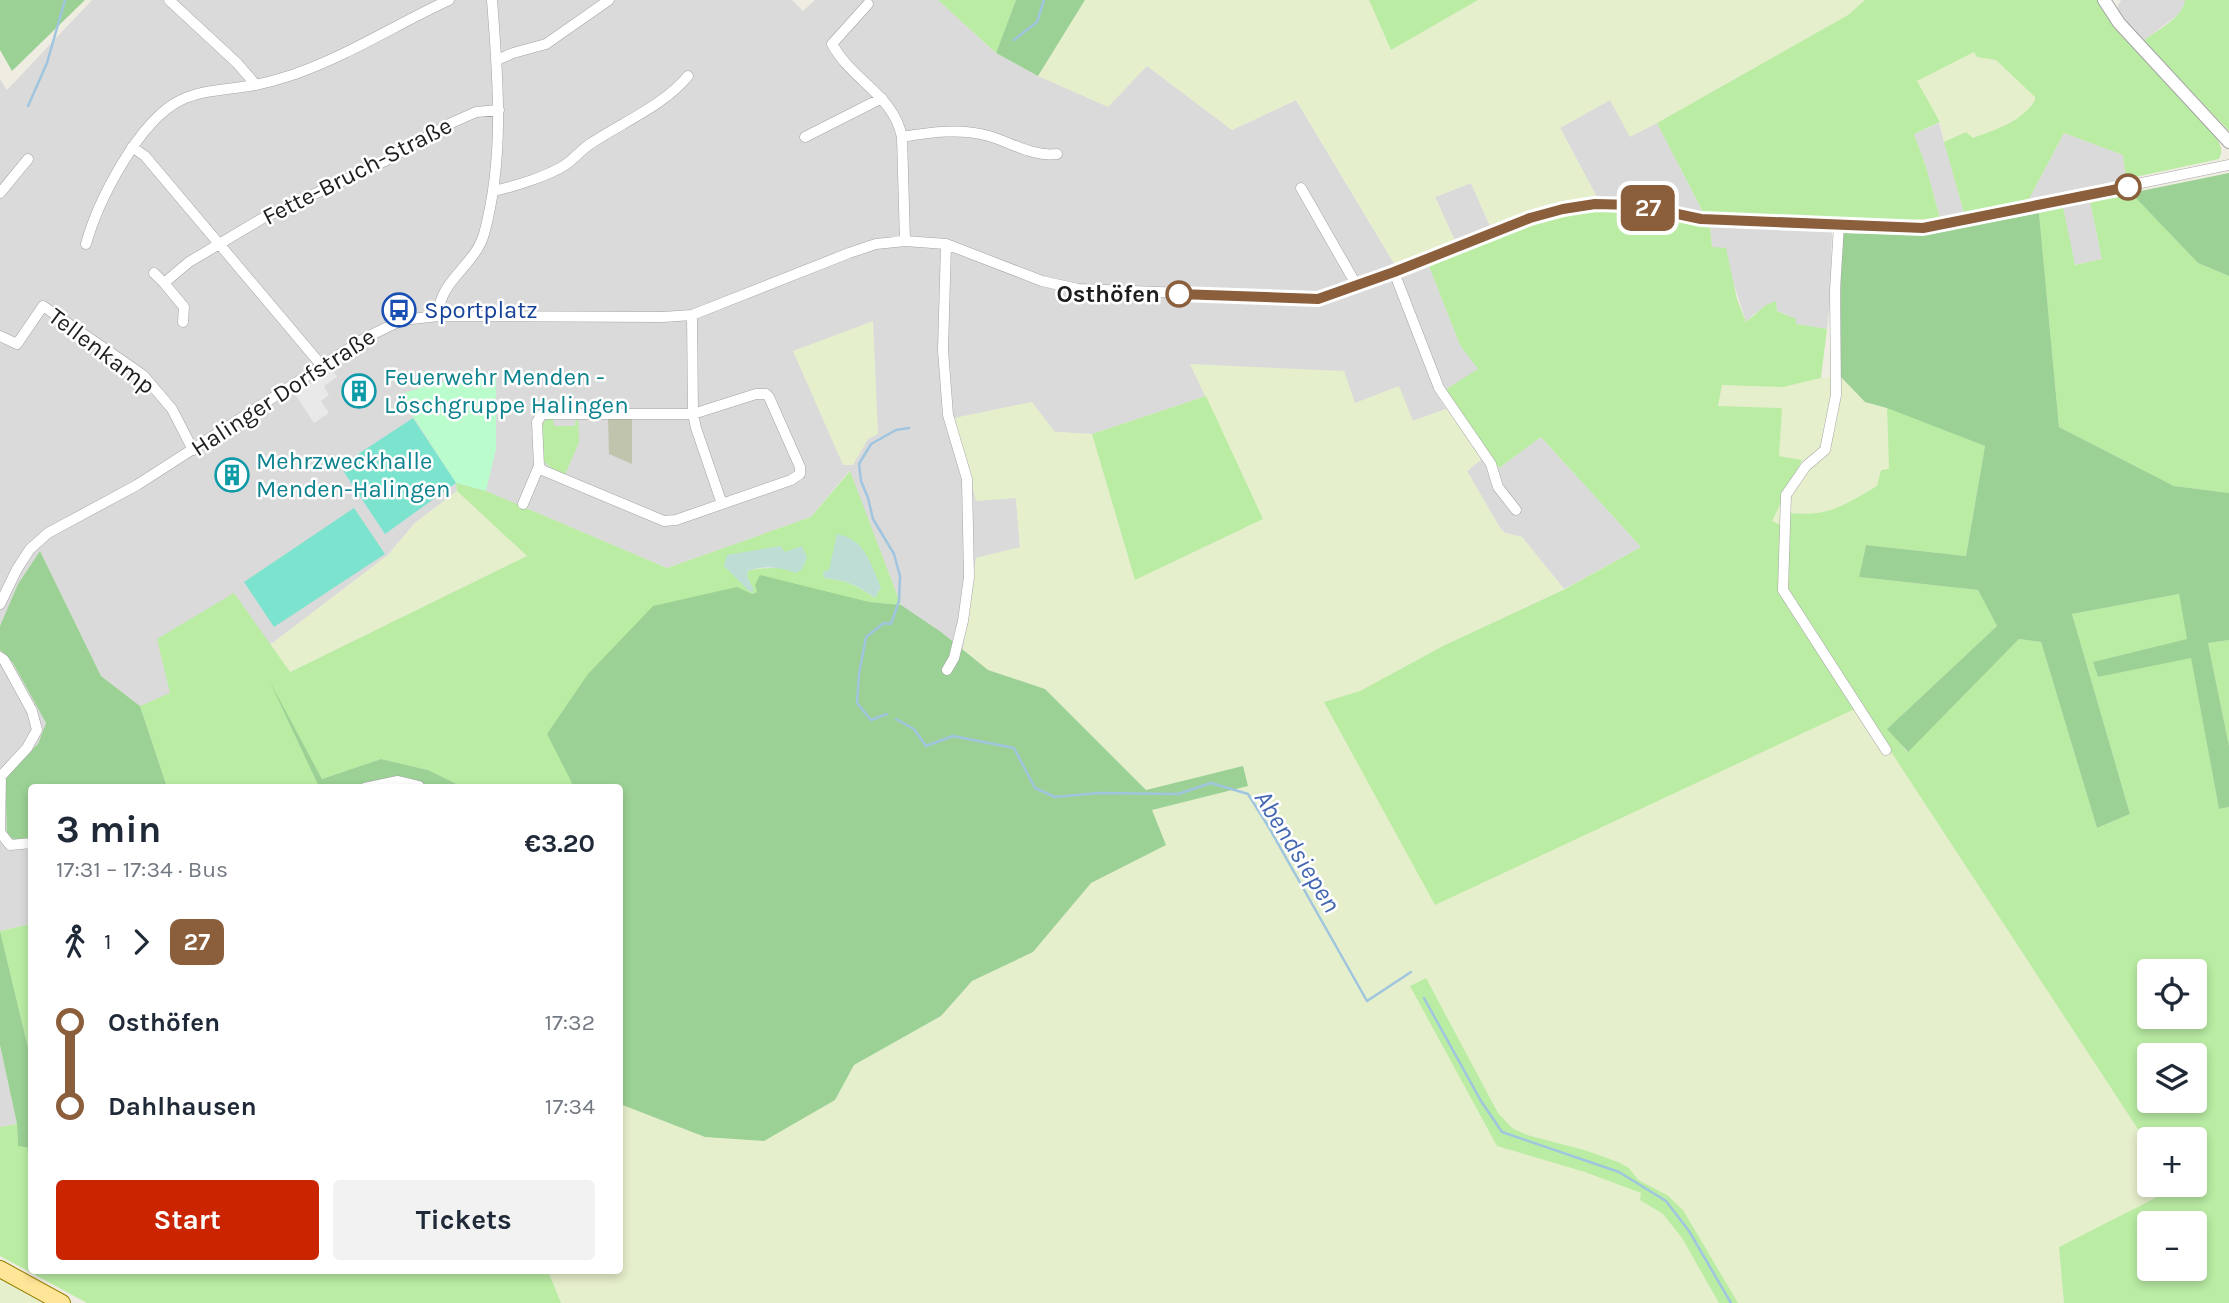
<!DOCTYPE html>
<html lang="en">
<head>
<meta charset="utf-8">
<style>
	:root { --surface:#fff; --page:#f2f2f3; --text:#1f2937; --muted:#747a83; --accent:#ca2500 }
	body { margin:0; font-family:Karla,sans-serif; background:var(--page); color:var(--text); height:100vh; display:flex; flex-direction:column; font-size:26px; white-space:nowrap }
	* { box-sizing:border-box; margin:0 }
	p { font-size:23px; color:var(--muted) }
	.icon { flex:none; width:38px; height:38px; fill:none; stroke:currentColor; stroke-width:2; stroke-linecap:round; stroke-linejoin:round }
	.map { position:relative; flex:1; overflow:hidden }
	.sheet { position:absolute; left:28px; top:784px; width:595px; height:490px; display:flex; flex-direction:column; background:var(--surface); border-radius:7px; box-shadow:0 4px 10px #0003 }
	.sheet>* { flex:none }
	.badge { padding:0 14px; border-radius:10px; font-size:24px; line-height:46px }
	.buttons { position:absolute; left:2137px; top:959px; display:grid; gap:14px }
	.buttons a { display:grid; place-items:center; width:70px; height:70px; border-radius:7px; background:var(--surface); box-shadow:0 4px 10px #0003; font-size:35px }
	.map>.badge { position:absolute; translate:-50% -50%; box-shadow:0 0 0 4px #fff }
	.legs { display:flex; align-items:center; gap:10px; height:77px; padding:0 28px; font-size:23px }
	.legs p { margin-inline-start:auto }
	.headline { display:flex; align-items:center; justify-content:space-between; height:119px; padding:0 28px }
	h1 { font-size:38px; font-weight:700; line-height:52px }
	.action { display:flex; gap:14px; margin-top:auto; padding:14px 28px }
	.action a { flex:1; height:80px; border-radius:7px; background:var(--accent); color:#fff; font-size:28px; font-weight:700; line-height:80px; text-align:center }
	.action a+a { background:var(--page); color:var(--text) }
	ul { padding:0 28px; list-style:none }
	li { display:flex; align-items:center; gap:24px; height:84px; font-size:26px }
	li i { display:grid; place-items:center; width:10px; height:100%; margin:0 9px; background:currentColor }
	li i::after { content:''; width:18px; height:18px; margin:-9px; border:5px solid; border-radius:50%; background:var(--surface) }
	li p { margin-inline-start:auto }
	li:first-child i { background:linear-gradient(#0000 50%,currentColor 0) }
	li:last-child i { background:linear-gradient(currentColor 50%,#0000 0) }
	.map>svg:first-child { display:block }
	.residential { fill:#dbdada }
	.construction { fill:#c0c4ad }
	.farmland { fill:#e6efcc }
	.grass { fill:#baeca4; fill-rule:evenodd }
	.forest { fill:#9bd194 }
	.wetland { fill:#beded5 }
	.park { fill:#bbfccd }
	.pitch { fill:#7be3ce }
	.parking { fill:#e9e9e9 }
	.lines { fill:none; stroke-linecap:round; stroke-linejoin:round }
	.stream { stroke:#9fc5df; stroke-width:2.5 }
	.minor-casing { stroke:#a4a4a4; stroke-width:11 }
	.tertiary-casing { stroke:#a4a4a4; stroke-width:14 }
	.primary-casing { stroke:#968000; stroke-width:18 }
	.minor { stroke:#fff; stroke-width:10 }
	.tertiary { stroke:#fff; stroke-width:12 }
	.primary { stroke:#ffe597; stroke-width:16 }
	.line-1-casing { stroke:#fff; stroke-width:16 }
	.line-1 { stroke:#8b5e3c; stroke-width:10 }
	.stop-1-dot { fill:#fff; stroke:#8b5e3c; stroke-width:3.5 }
	.labels { text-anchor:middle; stroke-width:5; stroke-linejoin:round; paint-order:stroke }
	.street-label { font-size:24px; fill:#1d1d1d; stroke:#fff }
	.stop-label { font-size:24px; font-weight:bold; fill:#1d1d1d; stroke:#fff; text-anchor:end }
	.transit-label { font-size:24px; fill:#164399; stroke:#fff; text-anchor:start }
	.culture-label { font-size:24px; fill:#0d838f; stroke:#fff; text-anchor:start }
	.water-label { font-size:26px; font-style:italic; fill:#4467b2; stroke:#fff }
</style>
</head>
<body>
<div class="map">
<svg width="2229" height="1303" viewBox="0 0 2229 1303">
	<rect width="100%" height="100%" fill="#efede2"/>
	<!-- residential -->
	<path class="residential" d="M 92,0 L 792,0 L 803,11 L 815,0 L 938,0 L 996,53 L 1038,76 L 1146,65 L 1232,130 L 1296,100 L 1395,265 L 1424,253 L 1460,345 L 1479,369 L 1437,395 L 1446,409 L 1413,421 L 1355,403 L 1191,364 L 1206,396 L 1092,434 L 1055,432 L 1016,498 L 1020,548 L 976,558 L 963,650 L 901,605 L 849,471 L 811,517 L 667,568 L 521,506 L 456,484 L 457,491 L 415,523 L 388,555 L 270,645 L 234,594 L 170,694 L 140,706 L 101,676 L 40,551 L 18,584 L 0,626 L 0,79 L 7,90 Z
		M 2121,0 L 2185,0 L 2185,5 L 2178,15 L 2143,41 L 2116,10 Z
		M 1611,99 L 1630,136 L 1657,123 L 1703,212 L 1643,199 L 1597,197 L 1560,128 Z
		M 1939,123 L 1964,213 L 1940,218 L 1926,167 L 1914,134 Z
		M 2064,133 L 2123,155 L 2126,179 L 2029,199 Z
		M 1471,183 L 1490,226 L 1455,241 L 1435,197 Z
		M 2090,201 L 2102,259 L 2074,265 L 2063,207 Z
		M 1710,226 L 1832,232 L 1830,302 L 1827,329 L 1796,324 L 1788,315 L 1777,311 L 1776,302 L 1754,314 L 1746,322 L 1732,278 L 1712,247 Z
		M 1541,437 L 1641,547 L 1564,589 L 1522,537 L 1505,533 L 1500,528 L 1467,471 L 1488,454 L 1499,468 Z
		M 0,650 L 13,663 L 46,723 L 38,744 L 5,776 L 7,835 L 31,850 L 31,924 L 0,931 Z
		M 0,1045 L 17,1124 L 0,1127 Z"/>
	<!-- construction -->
	<path class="construction" d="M 608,419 L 632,419 L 632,464 L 609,454 Z"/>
	<!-- farmland -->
	<path class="farmland" d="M 1085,0 L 1369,0 L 1391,49 L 1478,0 L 1865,0 L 1848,15 L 1657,123 L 1630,137 L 1610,100 L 1560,128 L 1597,197 L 1549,204 L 1490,226 L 1471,183 L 1435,197 L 1455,241 L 1395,265 L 1296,100 L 1232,130 L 1147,66 L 1108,107 L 1038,76 Z
		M 1974,51 L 1981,57 L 1996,60 L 2035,97 L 2035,100 L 2025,113 L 2001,127 L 1973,138 L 1966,132 L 1944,142 L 1940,121 L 1916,81 Z
		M 873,321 L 878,434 L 868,439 L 853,465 L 843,465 L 793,351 Z
		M 1190,364 L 1344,371 L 1355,403 L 1399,386 L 1413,421 L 1446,409 L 1482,459 L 1467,471 L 1500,528 L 1505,533 L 1522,537 L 1564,589 L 1443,646 L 1360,691 L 1324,702 L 1861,706 L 2149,1146 L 2149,1185 L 2174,1185 L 2176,1188 L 2059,1247 L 2064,1303 L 561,1303 L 548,1271 L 620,1270 L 620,1104 L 705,1137 L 835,1100 L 854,1065 L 941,1016 L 972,981 L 1033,952 L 1091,883 L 1166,845 L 1151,810 L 1243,766 L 1146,790 L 1045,689 L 988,670 L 963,650 L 976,558 L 1020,547 L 1016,498 L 976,501 L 954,418 L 1032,402 L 1055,432 L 1092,434 L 1135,580 L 1263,519 Z
		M 1840,376 L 1865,402 L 1887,407 L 1889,469 L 1881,470 L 1877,486 L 1836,510 L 1811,515 L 1790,513 L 1790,530 L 1771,521 L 1802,460 L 1779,456 L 1718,406 L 1722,385 L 1783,387 L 1821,378 Z
		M 457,491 L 527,556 L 289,672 L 270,645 L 388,555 L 415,523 Z
		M 0,1279 L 43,1303 L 0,1303 Z"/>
	<!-- grass -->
	<path class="grass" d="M 938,0 L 1016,0 L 996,53 Z
		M 1369,0 L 1478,0 L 1391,50 Z
		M 1865,0 L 2098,0 L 2215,136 C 2220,144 2224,150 2219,159 L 2126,179 L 2123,155 L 2064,133 L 2029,199 L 1964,213 L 1944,142 L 1966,132 L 1973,138 C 1994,130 2023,121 2035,100 L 2035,97 L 1996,60 L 1977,57 L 1974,52 L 1917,81 L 1940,122 L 1914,134 L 1926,167 L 1940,218 L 1910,220 L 1703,212 L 1657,123 L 1848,15 Z
		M 2185,0 L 2229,0 L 2229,131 L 2143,41 C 2157,30 2183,18 2185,0 Z
		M 2131,193 L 2198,263 L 2229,276 L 2229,493 L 2174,486 L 2059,427 L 2039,213 L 2063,207 L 2075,265 L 2102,259 L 2090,201 Z
		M 1593,211 L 1637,214 L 1710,226 L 1712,247 L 1726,248 L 1737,299 L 1746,322 L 1766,305 L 1776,301 L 1777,311 L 1796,319 L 1796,324 L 1827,329 L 1821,378 L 1783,387 L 1722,385 L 1718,406 L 1782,408 L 1779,456 L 1802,460 L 1772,521 L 1790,530 L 1789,513 C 1830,517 1844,505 1877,486 L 1881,470 L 1889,469 L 1887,407 L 1985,446 L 1966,556 L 1866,545 L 1859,577 L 1978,590 L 1997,626 L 1888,728 L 1907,752 L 2019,639 L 2041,642 L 2097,828 L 2130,814 L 2072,614 L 2179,594 L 2188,639 L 2094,662 L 2098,677 L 2191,657 L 2219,809 L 2229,807 L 2229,1303 L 2064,1303 L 2059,1247 L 2175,1188 L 2174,1185 L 2194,1185 L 2194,1139 L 2149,1139 L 2149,1146 L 1861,706 L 1435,905 L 1324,702 L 1360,691 L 1443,646 L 1565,589 L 1641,547 L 1541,437 L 1499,468 L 1445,390 L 1478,369 L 1460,345 L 1429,266 L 1544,220 ZM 2149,971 L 2194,971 L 2194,1017 L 2149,1017 ZM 2149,1055 L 2194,1055 L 2194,1101 L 2149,1101 ZM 2149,1223 L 2194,1223 L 2194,1269 L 2149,1269 Z
		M 1206,396 L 1263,519 L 1135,580 L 1092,434 Z
		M 549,418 L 553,418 L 554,426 L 575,426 L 576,418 L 578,418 L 579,442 L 565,475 C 535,461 542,457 542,427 L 543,423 Z
		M 850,471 L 901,605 L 757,592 L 752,594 L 572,784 L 565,787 L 463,787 L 428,770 L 381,759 L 322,779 L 279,700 L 319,787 L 167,787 L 140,706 L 170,693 L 157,639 L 234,593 L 290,672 L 527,556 L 457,491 L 456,483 L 486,491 L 667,568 L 811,517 ZM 785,552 L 782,567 C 770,569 758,567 748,571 L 747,576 L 753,590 L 724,566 ZM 829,571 L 881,587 L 875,598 C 856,585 846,580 824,578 L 823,572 Z
		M 2229,640 L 2229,746 L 2208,643 Z
		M 31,924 L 31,1060 L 0,931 Z
		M 1426,978 L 1498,1113 L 1512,1128 L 1527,1135 L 1584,1150 L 1618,1162 L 1629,1168 L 1638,1180 L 1667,1195 L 1683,1210 L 1738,1303 L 1719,1303 L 1682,1238 L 1663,1214 L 1640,1200 L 1641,1193 L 1585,1172 L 1497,1146 L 1410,986 Z
		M 17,1124 L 18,1145 L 31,1148 L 32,1270 L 548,1271 L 561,1303 L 87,1303 L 0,1256 L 0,1127 Z"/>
	<!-- forest -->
	<path class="forest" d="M 0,0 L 85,0 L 12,71 L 0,50 Z
		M 1016,0 L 1085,0 L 1038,76 L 996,53 Z
		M 2229,173 L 2229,276 L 2198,263 L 2131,193 Z
		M 2039,213 L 2059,427 L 2174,486 L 2229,493 L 2229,640 L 2208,643 L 2229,746 L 2229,807 L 2219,809 L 2191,658 L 2098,677 L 2093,662 L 2187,639 L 2179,594 L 2072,614 L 2130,814 L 2097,828 L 2041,642 L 2019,639 L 1908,752 L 1887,729 L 1997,626 L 1978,590 L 1859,577 L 1866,545 L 1966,556 L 1985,446 L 1887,408 L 1865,402 L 1840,376 L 1841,233 L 1917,235 Z
		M 40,551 L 101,676 L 140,706 L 167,787 L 32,788 L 31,850 L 7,835 L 5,776 L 38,744 L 46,723 L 13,663 L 0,650 L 0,626 L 18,584 Z
		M 760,575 L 869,602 L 901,605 L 941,632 L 988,670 L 1045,689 L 1146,790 L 1243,766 L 1248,786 L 1152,810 L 1166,845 L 1091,883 L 1033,952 L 972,981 L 941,1016 L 854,1065 L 835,1100 L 764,1141 L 705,1137 L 620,1104 L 620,788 L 565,787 L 572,783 L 547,734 L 588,674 L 653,606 L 737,587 L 752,594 L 757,592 L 755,585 Z
		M 270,682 L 322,779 L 381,759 L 428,770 L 463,787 L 319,787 Z
		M 0,931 L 31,1060 L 31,1148 L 18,1146 L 17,1124 L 0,1045 Z"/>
	<!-- wetland -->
	<path class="wetland" d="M 837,534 C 866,540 870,563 881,587 L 875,598 C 857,585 846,580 824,578 L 823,572 L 829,570 Z
		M 780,546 L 785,552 L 802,546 L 807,558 L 802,569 L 796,573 C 782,567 762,565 748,571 L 747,576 L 754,590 L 750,592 L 724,566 L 727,555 Z"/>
	<!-- park -->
	<path class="park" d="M 496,373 L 496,449 L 486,491 L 456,483 L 399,395 C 431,383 462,377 496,373 Z"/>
	<!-- pitch -->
	<path class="pitch" d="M 413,418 L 456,483 L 385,534 L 340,466 Z
		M 354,508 L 385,554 L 274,627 L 244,582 Z"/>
	<!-- parking -->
	<path class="parking" d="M 332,369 L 337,377 L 324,386 L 329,395 L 321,401 L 329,413 L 314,423 L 295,394 Z"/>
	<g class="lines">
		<!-- stream -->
		<path class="stream" d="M 1014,40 L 1037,22 L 1044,0
			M 28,106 L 47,63 L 65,0
			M 887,714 L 871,720 L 857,703 L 859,674 L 866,637 L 884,623 L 891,624 L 899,601 L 900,576 L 894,554 L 873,519 L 868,498 L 861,481 L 859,464 L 871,444 L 896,430 L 909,428
			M 896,719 L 914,729 L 926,746 L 953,736 L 1014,748 L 1035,788 L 1055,797 L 1098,793 L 1178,794 L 1211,783 L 1248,794 L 1268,826 L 1367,1001 L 1411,972
			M 1424,998 L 1481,1101 L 1502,1132 L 1619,1172 L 1666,1201 L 1689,1231 L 1731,1303"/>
		<defs>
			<path id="minor" d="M 169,0 L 237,63 L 256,85
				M 868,4 L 832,44 C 852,81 893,94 902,137 L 905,241
				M 497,60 L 513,53 L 546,44 L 609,0
				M 805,137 L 882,98
				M 902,137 C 931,132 961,128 989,136 C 1012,143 1033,157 1057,154
				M 132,147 L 145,156 L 322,366
				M 1301,188 L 1357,286
				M 493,191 C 513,187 548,176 565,165 C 574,159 581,150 590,144 C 623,122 663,106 688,76
				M 0,193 L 28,159
				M 1839,225 L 1835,290 L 1836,395 L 1825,450 L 1806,466 L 1786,495 L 1783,590 L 1886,750
				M 86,244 C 98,201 139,120 181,100 C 203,89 230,90 254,85 C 267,83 282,78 295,74 C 349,55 397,24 449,0
				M 946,244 L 943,350 L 948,415 L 967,479 L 969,577 L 963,621 L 954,658 L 947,670
				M 1394,272 L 1439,388 L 1491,464 L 1498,487 L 1516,510
				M 154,273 L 164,283 L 189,262 L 263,218 L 385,161 L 449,124 L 476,112 L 499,110
				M 164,283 L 184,307 L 183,322
				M 692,315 L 693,414 L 696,428 L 722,504
				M 439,316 C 437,282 475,266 484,234 C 505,157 498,78 492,0
				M 0,336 L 17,344 L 43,306 L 143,375 L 172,409 L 193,450
				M 756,394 L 766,394 L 769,397 L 800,467 L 800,474 L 791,480 L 676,520 L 664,521 L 542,470 L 539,466 L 537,422 L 542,414 L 693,414 Z
				M 523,504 L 539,466
				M 0,604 L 17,569 L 30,549 L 48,533 L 137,485 L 367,337 L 402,320 L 439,316 L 663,317 L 692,315 L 849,253 L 876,244 L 905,241 L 946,244 L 1042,281 L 1078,289 L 1318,298 L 1394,272 L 1530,218 L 1563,209 L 1595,204 L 1635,205 L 1701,219 L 1923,228 L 2229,165
				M 0,657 L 4,660 L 32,711 L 37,730 L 27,748 L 1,776 L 0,832 L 10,845 L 32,843
				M 365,788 L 398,781 L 419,786"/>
			<path id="tertiary" d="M 2104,0 L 2119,23 L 2229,142"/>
			<path id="primary" d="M 0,1269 L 62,1303"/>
		</defs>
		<!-- minor casing -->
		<use href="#minor" class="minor-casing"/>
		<!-- tertiary casing -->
		<use href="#tertiary" class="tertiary-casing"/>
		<!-- primary casing -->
		<use href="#primary" class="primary-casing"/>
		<!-- minor -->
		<use href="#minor" class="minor"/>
		<!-- tertiary -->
		<use href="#tertiary" class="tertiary"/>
		<!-- primary -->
		<use href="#primary" class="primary"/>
	</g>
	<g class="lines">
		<defs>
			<path id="line-1" d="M 1179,294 L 1318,299 L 1394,272 L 1530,218 L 1563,209 L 1595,204 L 1635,205 L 1701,219 L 1923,228 L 2128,187"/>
		</defs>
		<!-- line-1 casing -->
		<use href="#line-1" class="line-1-casing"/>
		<!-- line-1 -->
		<use href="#line-1" class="line-1"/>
	</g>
	<!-- icons -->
	<defs>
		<symbol id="bus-ring" viewBox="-11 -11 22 22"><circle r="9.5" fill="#fff" stroke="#1a4fb4" stroke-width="1.5"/><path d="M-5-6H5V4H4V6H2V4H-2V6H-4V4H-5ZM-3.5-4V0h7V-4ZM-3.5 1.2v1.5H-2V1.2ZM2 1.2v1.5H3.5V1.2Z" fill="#1a4fb4"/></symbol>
		<symbol id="building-ring" viewBox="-11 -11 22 22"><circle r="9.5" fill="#fff" stroke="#0f9aa8" stroke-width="1.5"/><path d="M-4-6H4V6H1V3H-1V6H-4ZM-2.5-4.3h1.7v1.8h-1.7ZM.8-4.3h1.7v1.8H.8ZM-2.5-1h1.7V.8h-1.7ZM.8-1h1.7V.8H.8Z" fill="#0f9aa8"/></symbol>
	</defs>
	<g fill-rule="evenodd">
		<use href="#bus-ring" x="380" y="291" width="38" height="38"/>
		<use href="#building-ring" x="340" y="372" width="38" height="38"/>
		<use href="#building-ring" x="213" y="456" width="38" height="38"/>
	</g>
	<!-- markers -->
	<g class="stop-1-dot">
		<circle cx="2128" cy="187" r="12"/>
		<circle cx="1179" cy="294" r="12"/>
	</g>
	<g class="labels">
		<!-- street labels -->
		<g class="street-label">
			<text transform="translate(357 171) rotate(-27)" y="8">Fette-Bruch-Straße</text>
			<text transform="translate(102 351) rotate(37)" y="8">Tellenkamp</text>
			<text transform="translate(283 392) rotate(-33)" y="8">Halinger Dorfstraße</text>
		</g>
		<!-- stop labels -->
		<g class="stop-label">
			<text x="1160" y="302">Osthöfen</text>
		</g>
		<!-- transit labels -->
		<g class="transit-label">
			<text x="424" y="318">Sportplatz</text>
		</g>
		<!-- culture labels -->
		<g class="culture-label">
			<text x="384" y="385">Feuerwehr Menden -<tspan x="384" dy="28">Löschgruppe Halingen</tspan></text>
			<text x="256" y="469">Mehrzweckhalle<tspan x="256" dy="28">Menden-Halingen</tspan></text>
		</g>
		<!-- water labels -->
		<g class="water-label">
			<text transform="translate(1298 851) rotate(58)" y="9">Abendsiepen</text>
		</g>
	</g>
</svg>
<div class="buttons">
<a><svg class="icon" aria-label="locate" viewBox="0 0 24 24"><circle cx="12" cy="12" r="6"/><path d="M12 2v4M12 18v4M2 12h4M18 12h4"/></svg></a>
<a><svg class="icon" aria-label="layers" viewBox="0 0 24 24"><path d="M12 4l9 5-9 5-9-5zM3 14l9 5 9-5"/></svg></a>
<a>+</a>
<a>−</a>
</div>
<b class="badge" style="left:1648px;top:208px;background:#8b5e3c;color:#fff">27</b>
<section class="sheet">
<div class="headline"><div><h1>3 min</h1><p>17:31 – 17:34 · Bus</p></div><b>€3.20</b></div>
<div class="legs"><svg class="icon" aria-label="walk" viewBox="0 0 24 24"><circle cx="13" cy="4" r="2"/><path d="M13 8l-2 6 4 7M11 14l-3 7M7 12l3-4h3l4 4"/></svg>1<svg class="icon" aria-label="forward" viewBox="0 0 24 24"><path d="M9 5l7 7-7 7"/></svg><b class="badge" style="background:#8b5e3c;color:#fff">27</b></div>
<ul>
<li><i style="color:#8b5e3c"></i><b>Osthöfen</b><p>17:32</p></li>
<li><i style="color:#8b5e3c"></i><b>Dahlhausen</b><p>17:34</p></li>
</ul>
<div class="action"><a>Start</a><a>Tickets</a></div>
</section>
</div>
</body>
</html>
